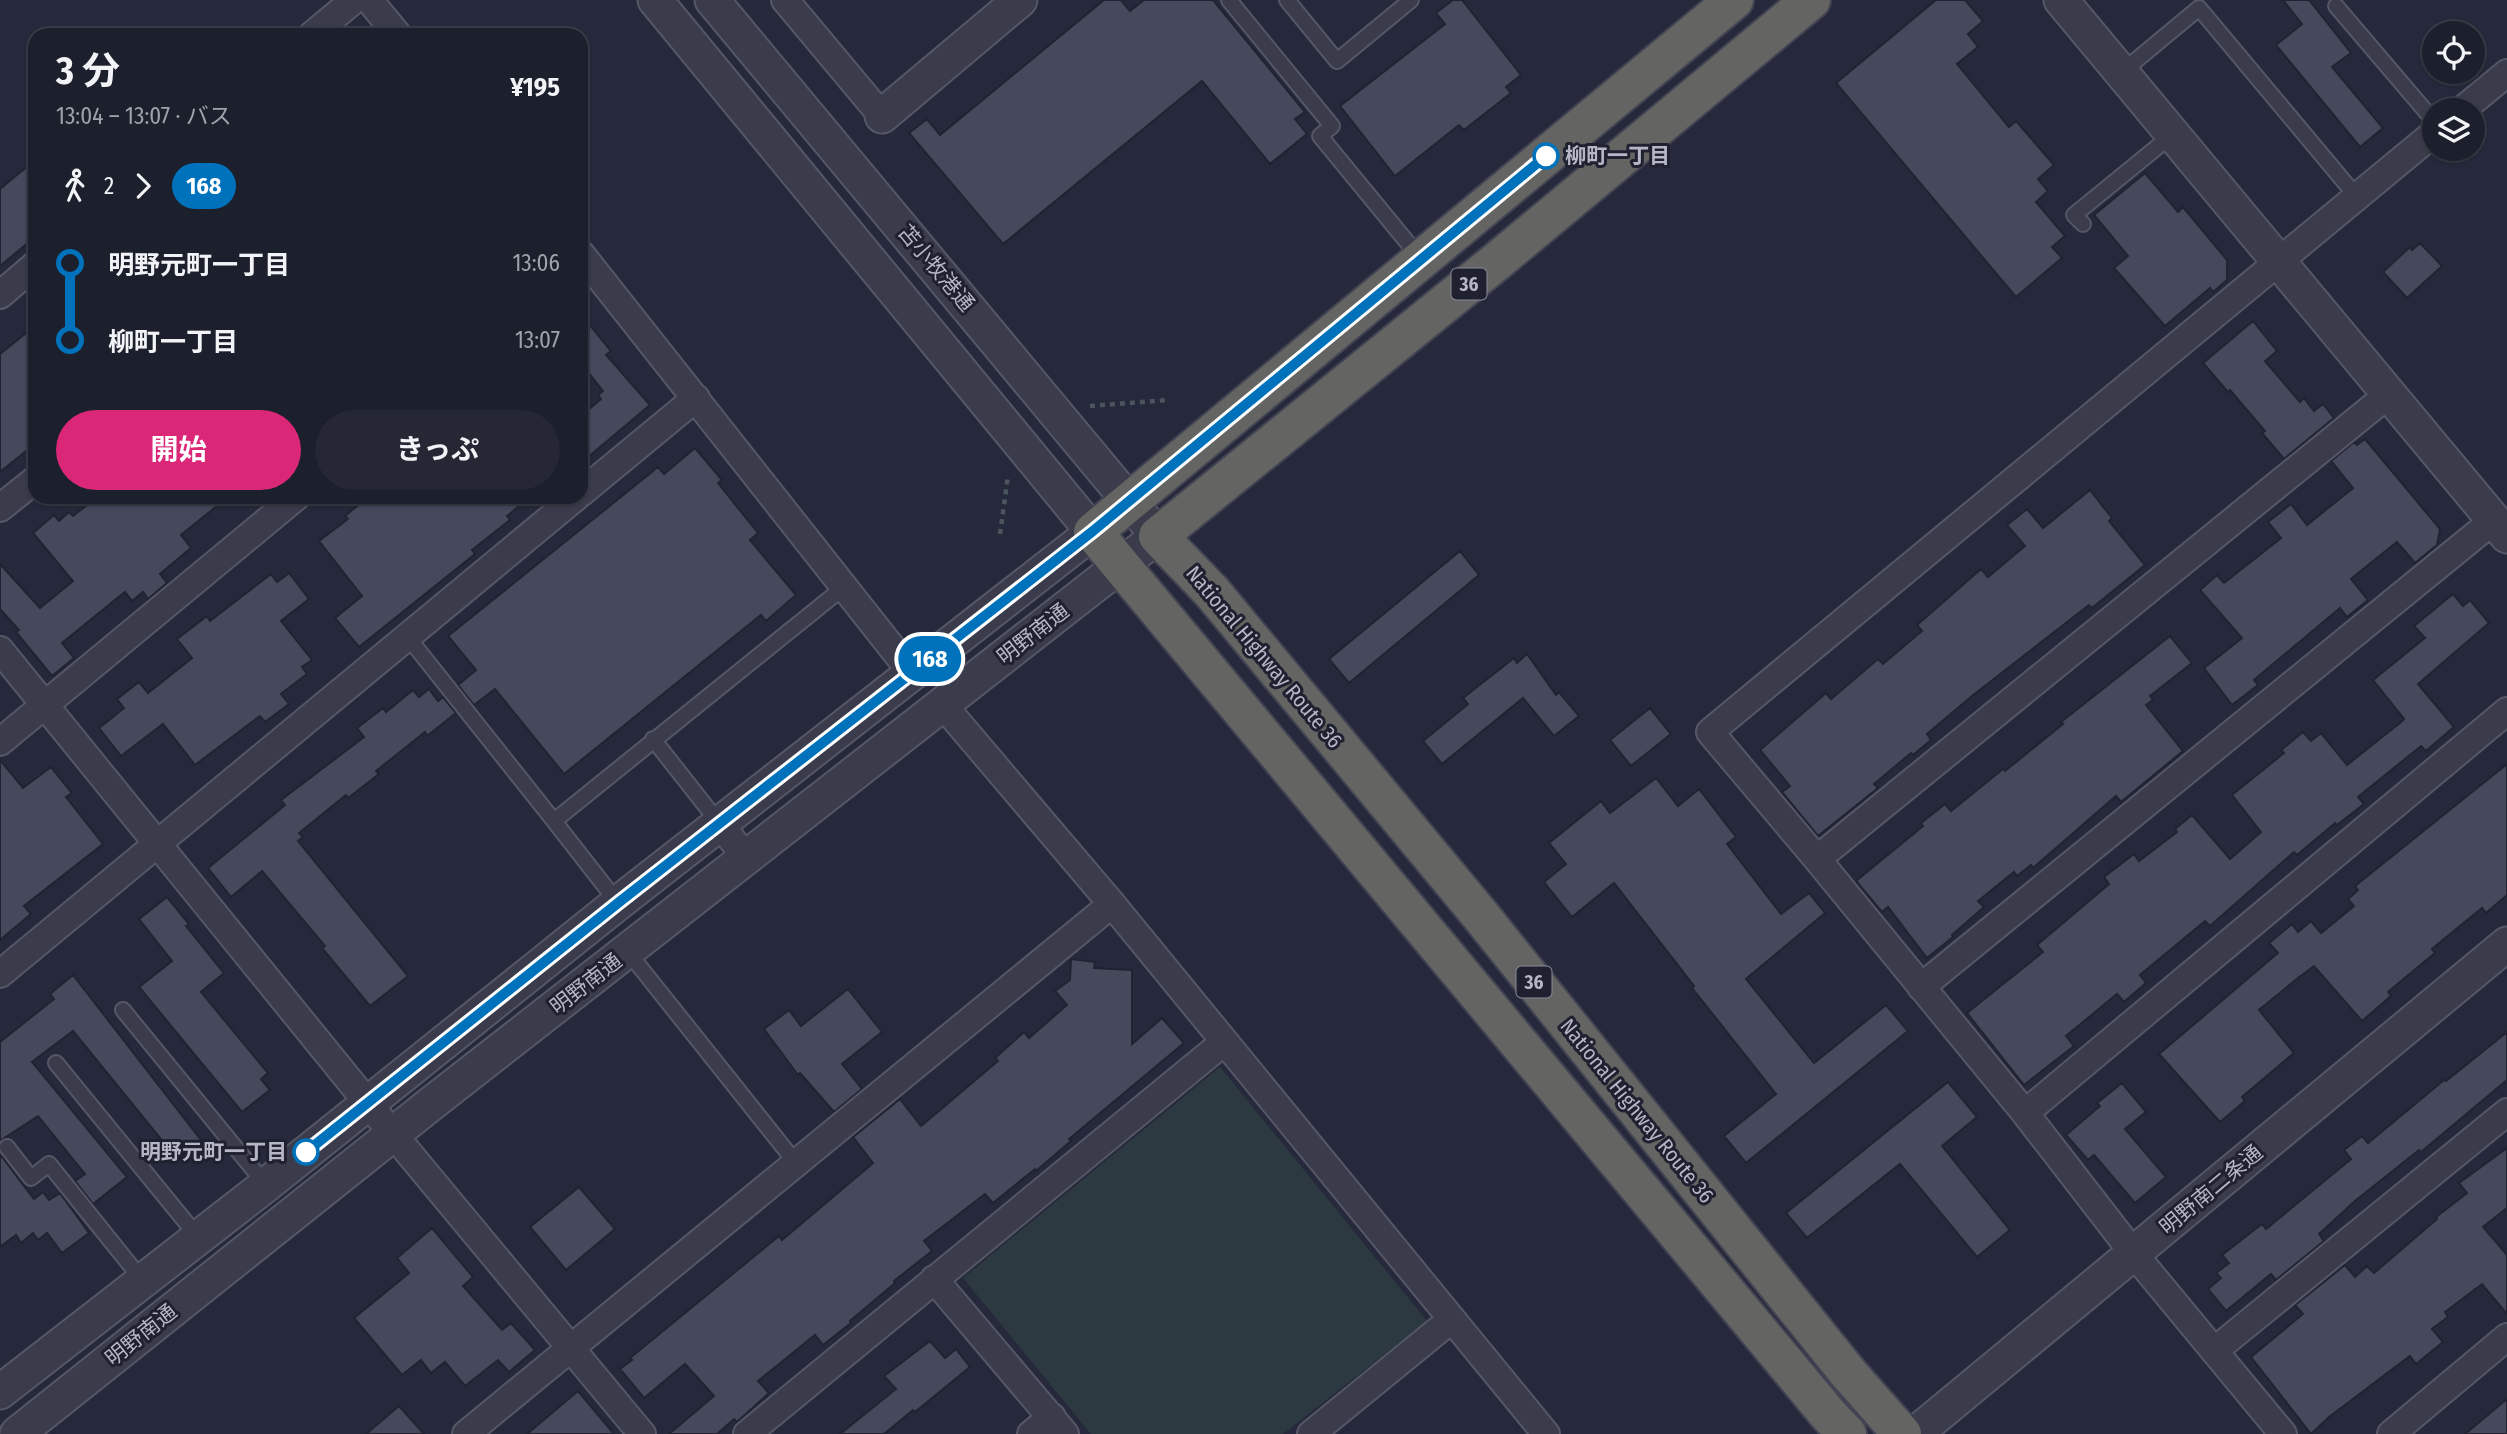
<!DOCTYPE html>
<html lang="ja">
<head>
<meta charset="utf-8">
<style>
	:root { --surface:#1c1f2c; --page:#252734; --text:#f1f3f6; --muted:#a0a2a9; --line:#3a3d48; --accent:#db2777 }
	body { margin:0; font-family:"Fira Sans Condensed","Noto Sans JP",sans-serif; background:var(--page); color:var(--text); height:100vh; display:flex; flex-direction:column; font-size:26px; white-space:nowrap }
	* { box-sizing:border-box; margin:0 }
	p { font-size:23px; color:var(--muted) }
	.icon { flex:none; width:38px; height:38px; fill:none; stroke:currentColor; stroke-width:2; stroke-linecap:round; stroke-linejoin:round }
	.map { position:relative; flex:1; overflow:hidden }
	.panel { position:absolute; left:28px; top:28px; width:560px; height:476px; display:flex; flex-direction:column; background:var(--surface); border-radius:21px; box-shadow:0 2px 5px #0004,0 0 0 2px var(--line) }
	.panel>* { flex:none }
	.badge { padding:0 14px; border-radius:23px; font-size:24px; line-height:46px }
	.tools { position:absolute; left:2422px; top:21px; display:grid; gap:14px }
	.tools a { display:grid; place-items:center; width:63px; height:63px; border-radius:50%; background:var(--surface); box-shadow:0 2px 5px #0004,0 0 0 2px var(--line); font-size:35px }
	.map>.badge { position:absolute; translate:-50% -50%; box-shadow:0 0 0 4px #fff }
	.legs { display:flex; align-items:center; gap:10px; height:77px; padding:0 28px; font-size:23px }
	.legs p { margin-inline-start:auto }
	.head { display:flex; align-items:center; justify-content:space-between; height:119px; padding:0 28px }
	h1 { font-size:38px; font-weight:700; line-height:52px }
	.primary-button { display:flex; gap:14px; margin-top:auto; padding:14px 28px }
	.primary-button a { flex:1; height:80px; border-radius:42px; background:var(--accent); color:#fff; font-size:28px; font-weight:700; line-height:80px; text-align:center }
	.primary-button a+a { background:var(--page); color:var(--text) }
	ul { padding:0 28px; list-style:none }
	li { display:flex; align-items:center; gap:24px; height:77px; font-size:26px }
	li i { display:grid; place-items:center; width:10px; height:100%; margin:0 9px; background:currentColor }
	li i::after { content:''; width:18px; height:18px; margin:-9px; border:5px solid; border-radius:50%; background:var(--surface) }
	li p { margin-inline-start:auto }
	li:first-child i { background:linear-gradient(#0000 50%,currentColor 0) }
	li:last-child i { background:linear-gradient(currentColor 50%,#0000 0) }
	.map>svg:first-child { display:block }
	.green { fill:#2c3940 }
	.building { fill:#46485c; stroke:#212332; stroke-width:2 }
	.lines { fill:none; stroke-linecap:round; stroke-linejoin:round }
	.service-casing { stroke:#555766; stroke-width:18 }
	.minor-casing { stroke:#555766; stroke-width:30 }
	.tertiary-casing { stroke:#555766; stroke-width:37 }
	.trunk-casing { stroke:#424453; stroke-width:42 }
	.path { stroke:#4a555d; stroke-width:4.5; stroke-dasharray:5 5; stroke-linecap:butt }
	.service { stroke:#3a3c4b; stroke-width:14 }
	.minor { stroke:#3a3c4b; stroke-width:26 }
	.tertiary { stroke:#3a3c4b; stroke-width:33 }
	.trunk { stroke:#646462; stroke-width:38 }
	.line-1-casing { stroke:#fff; stroke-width:16 }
	.line-1 { stroke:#0072bc; stroke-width:10 }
	.stop-1-dot { fill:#fff; stroke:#0072bc; stroke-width:3.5 }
	.labels { text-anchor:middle; stroke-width:6; stroke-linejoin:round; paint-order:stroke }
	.shield { fill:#1f2130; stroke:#898a99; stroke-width:2 }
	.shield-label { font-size:19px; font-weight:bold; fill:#b6b7c6 }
	.stop-label { font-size:21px; font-weight:bold; fill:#b6b7c6; stroke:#1f2130; text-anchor:start }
	.street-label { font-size:21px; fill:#b6b7c6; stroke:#1f2130 }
</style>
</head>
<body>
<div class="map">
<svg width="2507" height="1434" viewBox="0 0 2507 1434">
	<rect width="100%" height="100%" fill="#26293b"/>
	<!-- green -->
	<path class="green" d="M 1220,1067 L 1427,1321 L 1283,1434 L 1091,1434 L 963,1278 Z"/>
	<!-- building -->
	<path class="building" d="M 1104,0 L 1121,0 L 1130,11 L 1144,0 L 1213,0 L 1305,112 L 1295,119 L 1307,134 L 1270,164 L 1202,81 L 1003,244 L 909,133 L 927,119 L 940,135 Z
		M 1453,0 L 1462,0 L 1521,75 L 1506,87 L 1511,93 L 1464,130 L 1459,125 L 1395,176 L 1340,106 L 1445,24 L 1436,13 Z
		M 1936,0 L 1965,0 L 1983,21 L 1968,34 L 1978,47 L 1957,64 L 2009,127 L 2016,121 L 2054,165 L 2038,179 L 2048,191 L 2036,202 L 2065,236 L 2052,247 L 2062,258 L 2016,297 L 1836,83 Z
		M 2283,0 L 2309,0 L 2351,53 L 2332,67 L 2383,128 L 2360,147 L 2276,45 L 2302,24 Z
		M 35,160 L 35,237 L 0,266 L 0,189 Z
		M 2145,173 L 2178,212 L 2183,207 L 2227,260 L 2227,280 L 2213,292 L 2210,288 L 2165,326 L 2114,268 L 2128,256 L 2094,215 Z
		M 2420,243 L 2442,266 L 2407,298 L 2383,272 L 2410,247 L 2412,250 Z
		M 581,314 L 611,351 L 606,355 L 650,405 L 581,463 L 581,416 L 601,399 L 598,395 L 603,391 L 581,363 Z
		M 2253,321 L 2277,351 L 2265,361 L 2300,402 L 2304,398 L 2314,411 L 2323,404 L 2334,418 L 2284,459 L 2262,433 L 2265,431 L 2230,390 L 2228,392 L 2203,363 Z
		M 35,326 L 35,444 L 0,472 L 0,354 Z
		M 2365,439 L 2440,529 L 2437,545 L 2415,563 L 2397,542 L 2351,579 L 2368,600 L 2347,617 L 2340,608 L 2254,680 L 2258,685 L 2232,705 L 2204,668 L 2242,638 L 2200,590 L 2217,575 L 2224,583 L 2281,538 L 2268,522 L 2291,504 L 2307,525 L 2353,488 L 2331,461 L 2354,442 L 2357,445 Z
		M 695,448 L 722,480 L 718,483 L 758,533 L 750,540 L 796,595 L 766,621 L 761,615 L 564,774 L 495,689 L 474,705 L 458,685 L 476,670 L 448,636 L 658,467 L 664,474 Z
		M 2090,490 L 2112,518 L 2109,521 L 2145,565 L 2092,608 L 2089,605 L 1972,696 L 1927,734 L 1931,740 L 1913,755 L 1911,753 L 1874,784 L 1878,788 L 1818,836 L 1782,792 L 1790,786 L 1760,750 L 1826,693 L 1831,699 L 1878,659 L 1883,664 L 1922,631 L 1917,625 L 1981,569 L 1988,577 L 2025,546 L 2007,525 L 2027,509 L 2043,528 Z
		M 97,497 L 228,497 L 181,535 L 191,548 L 160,574 L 167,583 L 148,599 L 143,592 L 132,601 L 125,592 L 62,643 L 74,658 L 52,676 L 16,632 L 19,630 L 0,609 L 0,564 L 40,608 L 73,581 L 33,533 L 54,515 L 59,521 L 69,512 L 73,516 Z
		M 368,497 L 530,497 L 507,516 L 510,520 L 472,550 L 475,554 L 359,647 L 335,618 L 362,596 L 319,541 L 348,519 L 345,516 Z
		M 1460,551 L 1479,575 L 1349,683 L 1329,659 Z
		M 289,573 L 309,599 L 281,621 L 312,660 L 302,667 L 307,674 L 281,694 L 289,704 L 265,722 L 260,716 L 195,765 L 163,724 L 121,756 L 99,728 L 124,708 L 117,699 L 139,682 L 148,693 L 192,658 L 177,639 L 207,616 L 210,621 L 271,574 L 277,582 Z
		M 2453,594 L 2463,606 L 2470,600 L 2489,623 L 2418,684 L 2454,727 L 2426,751 L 2421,746 L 2358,797 L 2364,804 L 2337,825 L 2335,823 L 2297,855 L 2294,852 L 2210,926 L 2205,921 L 2140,975 L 2146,983 L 2124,1002 L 2117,994 L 2066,1036 L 2074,1046 L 2024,1085 L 1967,1013 L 2043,952 L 2037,945 L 2109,884 L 2104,877 L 2134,854 L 2139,861 L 2177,832 L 2175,829 L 2192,815 L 2230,859 L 2261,832 L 2232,795 L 2284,753 L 2281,750 L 2303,732 L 2311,741 L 2321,733 L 2347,765 L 2401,722 L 2404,719 L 2373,680 L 2425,638 L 2414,626 Z
		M 2170,636 L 2192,663 L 2150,696 L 2153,700 L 2146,705 L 2183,751 L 2121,802 L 2116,796 L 2033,868 L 2031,865 L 2017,876 L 2014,872 L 1978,901 L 1984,907 L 1952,935 L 1953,937 L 1927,958 L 1888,907 L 1882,912 L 1856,881 L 1923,826 L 1921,823 L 1945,804 L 1951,811 L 2003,769 L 2005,771 L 2063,724 L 2061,722 Z
		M 1527,654 L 1556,695 L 1559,692 L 1579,716 L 1554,736 L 1523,698 L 1442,764 L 1423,741 L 1468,704 L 1463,698 L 1514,658 L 1517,663 Z
		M 429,689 L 438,701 L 443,697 L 456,713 L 427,736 L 425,732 L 376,771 L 379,774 L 348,798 L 346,795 L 299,833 L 303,837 L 298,841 L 408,976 L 370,1006 L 322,948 L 325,946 L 262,871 L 231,897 L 208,868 L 285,805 L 281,800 L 364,737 L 357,728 L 383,708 L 386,712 L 413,690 L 419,697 Z
		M 1650,708 L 1671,734 L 1631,766 L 1610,740 Z
		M 0,760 L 23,788 L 51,767 L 72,793 L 66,797 L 103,844 L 24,906 L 31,914 L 0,940 Z
		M 2507,764 L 2507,895 L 2486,913 L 2482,908 L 2432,949 L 2435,953 L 2388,992 L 2391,996 L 2362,1021 L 2314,966 L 2298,978 L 2259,1010 L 2294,1053 L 2242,1097 L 2245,1101 L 2220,1122 L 2159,1054 L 2278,953 L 2269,943 L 2292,924 L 2298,932 L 2311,921 L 2321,933 L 2354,906 L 2348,899 L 2358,890 L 2355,886 Z
		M 1656,778 L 1678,806 L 1699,789 L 1736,837 L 1727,844 L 1781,914 L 1809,893 L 1825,913 L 1746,979 L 1814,1063 L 1886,1005 L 1908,1031 L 1746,1163 L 1724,1136 L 1776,1094 L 1692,988 L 1694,986 L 1614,883 L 1572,917 L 1544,882 L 1566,864 L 1549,843 L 1601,801 L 1610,813 Z
		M 167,897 L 189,924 L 186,926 L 224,973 L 201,992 L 268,1073 L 261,1079 L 270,1090 L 242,1112 L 139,987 L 172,961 L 139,919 Z
		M 1071,959 L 1095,962 L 1094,968 L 1132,970 L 1132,1044 L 1162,1018 L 1184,1043 L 1069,1139 L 1071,1141 L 1036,1171 L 1035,1169 L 993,1203 L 985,1194 L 924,1241 L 932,1251 L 894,1281 L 895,1283 L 850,1321 L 851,1323 L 823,1345 L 815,1335 L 758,1381 L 769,1393 L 737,1422 L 734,1419 L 717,1434 L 669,1434 L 714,1396 L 685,1364 L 644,1398 L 620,1369 L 632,1360 L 630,1358 L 779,1236 L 782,1240 L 873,1163 L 853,1137 L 900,1099 L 921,1126 L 998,1061 L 995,1058 L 1024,1032 L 1029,1038 L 1067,1005 L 1055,991 L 1070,980 Z
		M 73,975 L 201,1140 L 177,1159 L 73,1031 L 32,1062 L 127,1177 L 93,1204 L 75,1181 L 85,1174 L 38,1116 L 0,1141 L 0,1042 L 54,999 L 50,994 Z
		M 848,989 L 882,1032 L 842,1064 L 862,1089 L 834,1112 L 800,1073 L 798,1075 L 764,1029 L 789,1010 L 801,1026 Z
		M 2507,1032 L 2507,1080 L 2421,1152 L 2419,1150 L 2355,1201 L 2319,1234 L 2324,1241 L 2276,1280 L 2271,1274 L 2226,1311 L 2208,1289 L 2221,1278 L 2216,1273 L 2229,1263 L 2222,1255 L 2262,1224 L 2266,1229 L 2351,1159 L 2344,1150 L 2362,1136 L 2368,1143 L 2444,1080 L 2446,1081 Z
		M 1948,1082 L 1977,1117 L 1942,1146 L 2010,1230 L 1977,1257 L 1900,1164 L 1807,1238 L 1786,1213 Z
		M 2122,1083 L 2146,1112 L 2125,1129 L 2166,1177 L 2135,1203 L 2094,1155 L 2088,1160 L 2066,1135 L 2100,1106 L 2097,1103 Z
		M 2507,1148 L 2507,1208 L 2483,1227 L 2507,1255 L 2507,1314 L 2482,1284 L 2445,1312 L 2448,1317 L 2432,1329 L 2443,1342 L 2416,1364 L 2410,1356 L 2329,1417 L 2311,1434 L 2251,1357 L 2303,1314 L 2295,1305 L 2345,1265 L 2355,1277 L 2367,1266 L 2374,1273 L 2437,1219 L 2436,1217 L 2467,1193 L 2459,1183 Z
		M 0,1154 L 34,1199 L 43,1192 L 49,1200 L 60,1193 L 89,1233 L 62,1253 L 47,1233 L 38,1240 L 33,1233 L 21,1243 L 16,1235 L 0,1247 Z
		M 579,1187 L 615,1229 L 566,1270 L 530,1227 Z
		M 432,1228 L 473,1277 L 463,1286 L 502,1330 L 511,1323 L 535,1350 L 509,1372 L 498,1360 L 465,1386 L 445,1362 L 431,1373 L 421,1360 L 402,1375 L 354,1318 L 409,1273 L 397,1258 Z
		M 930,1341 L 945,1358 L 956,1349 L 970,1367 L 915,1412 L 913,1410 L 884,1434 L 840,1434 L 896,1389 L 884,1376 Z
		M 578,1391 L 614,1434 L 527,1434 Z
		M 2507,1399 L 2507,1434 L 2465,1434 Z
		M 399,1406 L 424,1434 L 366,1434 Z"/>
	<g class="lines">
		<defs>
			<path id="service" d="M 1229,0 L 1332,126 L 1320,136 L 1421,259
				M 1287,0 L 1337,61 L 1411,0
				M 2336,6 L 2434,121
				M 2122,72 L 2199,8 L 2357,197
				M 2083,224 L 2074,215 L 2172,135
				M 407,636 L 554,821 L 844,587
				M 653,739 L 719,823
				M 554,821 L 618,903
				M 628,952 L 796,1163
				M 123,1010 L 266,1185
				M 56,1063 L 198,1237
				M 7,1147 L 31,1178 L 49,1164 L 143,1281"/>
			<path id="minor" d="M 369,0 L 398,35
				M 785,0 L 882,116
				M 312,35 L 354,0
				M 2462,110 L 2507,73
				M 581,254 L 912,673
				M 0,295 L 35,265
				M 581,493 L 696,398
				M 0,508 L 35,480
				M 0,650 L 393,1134 L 642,1434
				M 943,705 L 1112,904 L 1546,1434
				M 0,742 L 296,497
				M 720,824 L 747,859
				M 1817,859 L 2389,394
				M 0,974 L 576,497
				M 1921,987 L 2494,520
				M 2025,1113 L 2507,711
				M 934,1279 L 1065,1434
				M 2214,1351 L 2507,1112
				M 466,1434 L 1112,904
				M 747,1434 L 1224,1042
				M 1031,1434 L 1052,1417
				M 1311,1434 L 1452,1319
				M 2283,1434 L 2134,1254 L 2025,1113 L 1817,859 L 1710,732 L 2434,133
				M 2391,1434 L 2507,1337"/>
			<path id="tertiary" d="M 2061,0 L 2507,536
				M 882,116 L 1020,0
				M 0,1392 L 266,1185 L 618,903 L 1093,532 L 655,0
				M 17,1434 L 432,1103 L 1158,536 L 712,0
				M 1915,1434 L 2507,944"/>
			<path id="trunk" d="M 1734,0 L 1093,532 L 1827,1413 L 1847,1434
				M 1811,0 L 1496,262 L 1158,536 L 1212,592 L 1481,916 L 1849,1374 L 1902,1434"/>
		</defs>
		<!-- service casing -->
		<use href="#service" class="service-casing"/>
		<!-- minor casing -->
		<use href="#minor" class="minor-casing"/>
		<!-- tertiary casing -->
		<use href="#tertiary" class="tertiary-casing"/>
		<!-- trunk casing -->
		<use href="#trunk" class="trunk-casing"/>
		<!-- path -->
		<path class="path" d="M 1090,406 L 1169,400
			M 1000,534 L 1008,476"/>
		<!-- service -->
		<use href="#service" class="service"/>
		<!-- minor -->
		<use href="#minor" class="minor"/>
		<!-- tertiary -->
		<use href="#tertiary" class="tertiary"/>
		<!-- trunk -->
		<use href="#trunk" class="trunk"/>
	</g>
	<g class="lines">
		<defs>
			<path id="line-1" d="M 306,1152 L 618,903 L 1093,531 L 1546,156"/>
		</defs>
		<!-- line-1 casing -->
		<use href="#line-1" class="line-1-casing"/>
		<!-- line-1 -->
		<use href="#line-1" class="line-1"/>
	</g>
	<!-- markers -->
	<g class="stop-1-dot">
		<circle cx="1546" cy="156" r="12"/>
		<circle cx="306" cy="1152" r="12"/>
	</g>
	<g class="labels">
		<!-- shield labels -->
		<g class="shield">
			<rect x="1451.5" y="268.5" width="35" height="31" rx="5"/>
			<rect x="1516.5" y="966.5" width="35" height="31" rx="5"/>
		</g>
		<g class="shield-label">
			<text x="1469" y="291">36</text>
			<text x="1534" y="989">36</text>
		</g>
		<!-- stop labels -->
		<g class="stop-label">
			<text x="1565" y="163">柳町一丁目</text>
			<text x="287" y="1159" text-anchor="end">明野元町一丁目</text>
		</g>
		<!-- street labels -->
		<g class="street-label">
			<text transform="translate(936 268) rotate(50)" y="7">苫小牧港通</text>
			<text transform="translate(1033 634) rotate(-38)" y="7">明野南通</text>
			<text transform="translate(1264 657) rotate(50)" y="7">National Highway Route 36</text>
			<text transform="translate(586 984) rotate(-38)" y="7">明野南通</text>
			<text transform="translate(1637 1111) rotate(51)" y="7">National Highway Route 36</text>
			<text transform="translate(2211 1190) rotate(-40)" y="7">明野南二条通</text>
			<text transform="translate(141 1335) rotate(-39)" y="7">明野南通</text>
		</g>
	</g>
</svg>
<div class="tools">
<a><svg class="icon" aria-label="locate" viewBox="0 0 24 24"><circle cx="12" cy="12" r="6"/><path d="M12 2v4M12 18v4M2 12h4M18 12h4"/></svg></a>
<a><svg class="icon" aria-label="layers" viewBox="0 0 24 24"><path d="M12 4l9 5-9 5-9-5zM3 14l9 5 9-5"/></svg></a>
</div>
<b class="badge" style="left:930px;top:659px;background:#0072bc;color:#fff">168</b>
<section class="panel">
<div class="head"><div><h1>3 分</h1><p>13:04 – 13:07 · バス</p></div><b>¥195</b></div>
<div class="legs"><svg class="icon" aria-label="walk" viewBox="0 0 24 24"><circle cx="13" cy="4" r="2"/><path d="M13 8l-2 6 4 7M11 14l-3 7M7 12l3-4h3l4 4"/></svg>2<svg class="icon" aria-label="forward" viewBox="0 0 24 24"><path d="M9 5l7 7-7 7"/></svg><b class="badge" style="background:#0072bc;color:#fff">168</b></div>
<ul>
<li><i style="color:#0072bc"></i><b>明野元町一丁目</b><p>13:06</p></li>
<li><i style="color:#0072bc"></i><b>柳町一丁目</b><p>13:07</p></li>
</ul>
<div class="primary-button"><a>開始</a><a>きっぷ</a></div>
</section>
</div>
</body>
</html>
